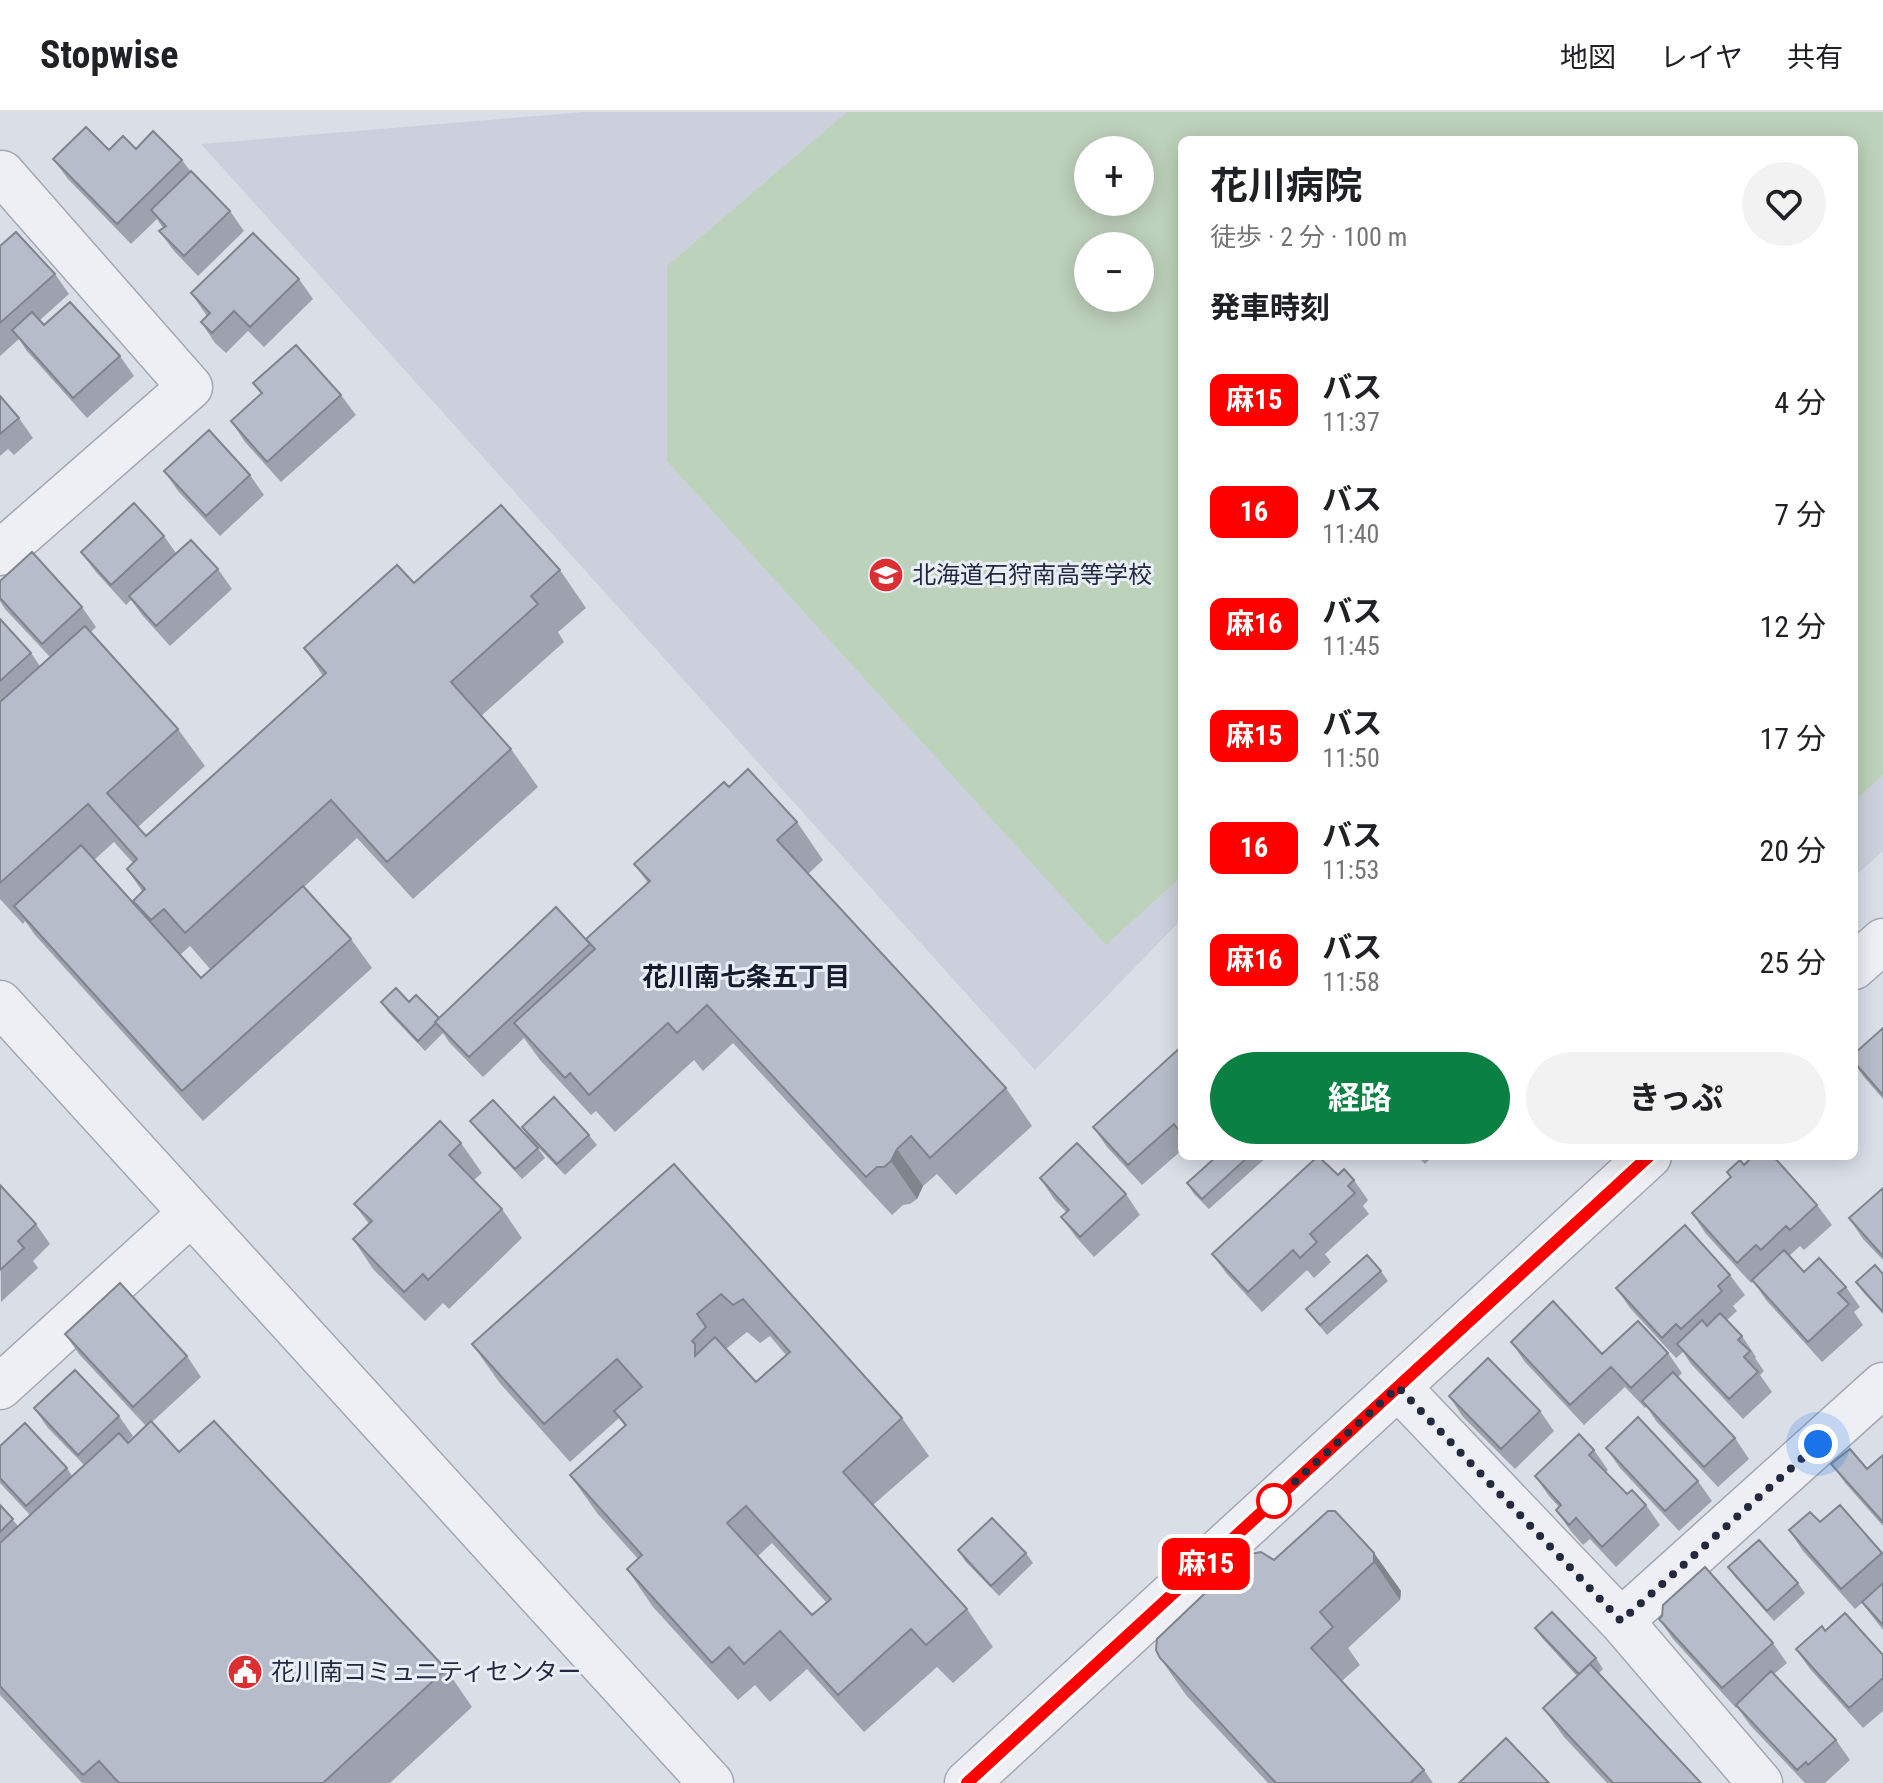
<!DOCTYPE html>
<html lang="ja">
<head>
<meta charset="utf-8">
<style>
	:root { --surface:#fff; --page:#f2f2f2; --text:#202124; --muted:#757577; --line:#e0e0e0; --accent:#0b8043 }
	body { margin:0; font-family:"Roboto Condensed","Noto Sans JP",sans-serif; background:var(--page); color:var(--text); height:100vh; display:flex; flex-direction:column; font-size:30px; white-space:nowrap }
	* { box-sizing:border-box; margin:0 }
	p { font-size:26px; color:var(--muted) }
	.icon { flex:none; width:44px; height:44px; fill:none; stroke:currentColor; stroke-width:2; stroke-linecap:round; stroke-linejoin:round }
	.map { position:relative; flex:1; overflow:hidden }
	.details { position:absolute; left:1178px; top:24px; width:680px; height:1024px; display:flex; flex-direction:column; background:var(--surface); border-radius:12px; box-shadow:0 4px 20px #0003 }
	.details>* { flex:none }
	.badge { padding:0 16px; border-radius:12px; font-size:28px; line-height:52px }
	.tools { position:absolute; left:1074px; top:24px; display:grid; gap:16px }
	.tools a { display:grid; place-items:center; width:80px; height:80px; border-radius:50%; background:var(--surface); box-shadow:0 4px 20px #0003; font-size:40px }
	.you { position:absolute; width:40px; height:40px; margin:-20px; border:6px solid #fff; border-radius:50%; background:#1a73e8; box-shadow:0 0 0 12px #1a73e833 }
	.map>.badge { position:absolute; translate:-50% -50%; box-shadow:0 0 0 4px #fff }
	h2 { padding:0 32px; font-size:30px; line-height:72px }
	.round { display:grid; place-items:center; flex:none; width:84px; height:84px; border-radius:42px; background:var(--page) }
	.head { display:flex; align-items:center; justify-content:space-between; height:136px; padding:0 32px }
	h1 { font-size:38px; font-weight:700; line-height:60px }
	.action { display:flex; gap:16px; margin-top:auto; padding:16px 32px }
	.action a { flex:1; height:92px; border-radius:48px; background:var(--accent); color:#fff; font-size:32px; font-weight:700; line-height:92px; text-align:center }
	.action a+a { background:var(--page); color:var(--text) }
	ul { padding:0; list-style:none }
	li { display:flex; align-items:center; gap:24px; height:112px; padding:0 32px }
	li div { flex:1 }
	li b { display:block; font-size:30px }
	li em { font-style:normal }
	li .badge { min-width:88px; font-weight:700; text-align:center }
	header { display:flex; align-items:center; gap:48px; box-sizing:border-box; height:112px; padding:0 40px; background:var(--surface); border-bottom:2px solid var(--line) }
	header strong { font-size:38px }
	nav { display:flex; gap:44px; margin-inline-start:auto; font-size:28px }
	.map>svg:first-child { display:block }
	.built { fill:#ccd0dc; fill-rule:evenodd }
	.pitch { fill:#bdd2ba; fill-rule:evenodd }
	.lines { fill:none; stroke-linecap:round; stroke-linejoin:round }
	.minor-casing { stroke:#a3a8b4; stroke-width:47 }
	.tertiary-casing { stroke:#a3a8b4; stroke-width:47 }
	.minor { stroke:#edeff5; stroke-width:44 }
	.tertiary { stroke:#edeff5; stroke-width:44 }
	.wall { fill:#9da2ae; fill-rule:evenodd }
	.shaded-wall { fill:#80848d }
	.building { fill:#b7bcca; stroke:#80848d; stroke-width:2; fill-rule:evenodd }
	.line-casing { stroke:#fff; stroke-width:18 }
	.line { stroke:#f00; stroke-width:12 }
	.walk { stroke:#23293e; stroke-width:8; stroke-dasharray:0 14.4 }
	.stop-dot { fill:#fff; stroke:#f00; stroke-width:4 }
	.labels { text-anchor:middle; stroke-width:6; stroke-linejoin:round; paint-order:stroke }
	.poi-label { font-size:24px; fill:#23293e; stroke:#e9edf5; text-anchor:start }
	.neighbourhood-label { font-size:26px; font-weight:bold; fill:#161b2e; stroke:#e9edf5 }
</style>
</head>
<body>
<header>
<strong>Stopwise</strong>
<nav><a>地図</a><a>レイヤ</a><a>共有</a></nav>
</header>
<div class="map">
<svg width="1883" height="1671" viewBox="0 0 1883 1671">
	<rect width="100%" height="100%" fill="#dadee7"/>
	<!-- built -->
	<path class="built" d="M 584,0 L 1883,0 L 1883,739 L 1854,765 L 1854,28 L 1182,28 L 1182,807 L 1035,958 L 201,32 ZM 1088,38 L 1140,38 L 1140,90 L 1088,90 ZM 1088,134 L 1140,134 L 1140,186 L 1088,186 Z"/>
	<!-- pitch -->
	<path class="pitch" d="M 847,0 L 1883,0 L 1883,663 L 1854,689 L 1854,28 L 1182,28 L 1182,764 L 1106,833 L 667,349 L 667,154 ZM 1088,38 L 1140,38 L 1140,90 L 1088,90 ZM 1088,134 L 1140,134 L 1140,186 L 1088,186 Z"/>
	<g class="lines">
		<defs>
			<path id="minor" d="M 0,62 L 2,61 L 190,275 L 0,441
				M 0,891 L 711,1671
				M 0,1275 L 191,1101
				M 1398,1275 L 1621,1509 L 1760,1671
				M 1621,1509 L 1883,1273"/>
			<path id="tertiary" d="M 1854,855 L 1883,829
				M 967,1671 L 1649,1044"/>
		</defs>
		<!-- minor casing -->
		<use href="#minor" class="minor-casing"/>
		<!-- tertiary casing -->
		<use href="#tertiary" class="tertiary-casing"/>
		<!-- minor -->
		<use href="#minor" class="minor"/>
		<!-- tertiary -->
		<use href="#tertiary" class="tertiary"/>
	</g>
	<!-- wall -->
	<path class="wall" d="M 136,37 L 182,48 L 191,60 L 230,99 L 244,119 L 198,164 L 174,139 L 159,119 L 163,116 L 157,107 L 131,132 L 68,67 L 53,47 L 109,38 Z
		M 0,134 L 55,162 L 69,182 L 40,208 L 44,213 L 120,244 L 134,264 L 87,306 L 26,238 L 19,227 L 0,244 Z
		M 299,167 L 313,187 L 264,235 L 248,219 L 226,241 L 215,231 L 201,210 L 207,204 L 191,181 Z
		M 253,271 L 341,283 L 356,303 L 281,370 L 245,330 L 231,309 L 261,282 Z
		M 0,284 L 19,306 L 33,326 L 14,343 L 8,337 L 0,344 Z
		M 164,359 L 250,363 L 264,383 L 220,424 L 178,379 Z
		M 164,424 L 176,441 L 218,457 L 232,477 L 170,534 L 143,504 L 131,488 L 126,493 L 96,460 L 81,440 Z
		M 560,458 L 586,496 L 558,520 L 564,530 L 481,604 L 511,637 L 538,675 L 413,787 L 357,726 L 304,775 L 351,827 L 372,856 L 203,1009 L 35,823 L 25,809 L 23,812 L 0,787 L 0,507 L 31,541 L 40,554 L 50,545 L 5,497 L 0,489 L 0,469 L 82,495 L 96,515 L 91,520 L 178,617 L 205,654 L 138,715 L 146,724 L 323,564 L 304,536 L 414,471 ZM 114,730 L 133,751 L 127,757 L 142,779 L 133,789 L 139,798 L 94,748 ZM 190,834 L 211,858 L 201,866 L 180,843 Z
		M 729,675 L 797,710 L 823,748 L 808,762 L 1006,976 L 1032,1014 L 956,1083 L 937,1062 L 923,1074 L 917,1087 L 910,1092 L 903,1093 L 892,1103 L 733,931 L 703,959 L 694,948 L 615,1020 L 596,999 L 591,1003 L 540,948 L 524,926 L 483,965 L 449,930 L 443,921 L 425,939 L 388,900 L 381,890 L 409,890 L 439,906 L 587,827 L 648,771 L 634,752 Z
		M 1883,916 L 1883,987 L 1864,965 L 1854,951 L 1854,942 Z
		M 1182,934 L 1182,1038 L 1142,1073 L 1107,1035 L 1093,1015 Z
		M 470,1009 L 538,1036 L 545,1046 L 522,1067 L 478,1019 Z
		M 522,1015 L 589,1023 L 597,1033 L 565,1063 L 529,1026 Z
		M 461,1031 L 482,1061 L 474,1068 L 502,1097 L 522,1126 L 449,1197 L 443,1191 L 425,1209 L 373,1157 L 353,1127 L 369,1112 L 354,1092 Z
		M 1217,1044 L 1268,1044 L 1209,1097 L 1194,1082 L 1187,1071 Z
		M 1417,1044 L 1433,1044 L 1425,1052 Z
		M 674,1052 L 902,1306 L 929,1344 L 873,1393 L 967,1497 L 993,1535 L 953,1571 L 937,1555 L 864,1620 L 807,1557 L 770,1590 L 755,1573 L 738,1588 L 653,1495 L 627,1457 L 638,1447 L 597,1401 L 570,1363 L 625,1314 L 619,1306 L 570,1350 L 499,1270 L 472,1232 ZM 747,1220 L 760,1231 L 770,1224 L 786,1243 L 756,1270 L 726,1237 ZM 772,1431 L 826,1490 L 812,1503 L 758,1444 Z
		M 1744,1053 L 1817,1093 L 1832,1113 L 1804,1138 L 1800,1134 L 1789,1144 L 1804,1160 L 1846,1175 L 1860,1195 L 1854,1200 L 1863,1213 L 1822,1250 L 1766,1188 L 1753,1169 L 1751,1171 L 1706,1122 L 1692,1101 Z
		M 1338,1063 L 1354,1068 L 1368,1088 L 1363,1094 L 1369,1102 L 1325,1142 L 1331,1150 L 1314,1166 L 1307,1158 L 1262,1200 L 1227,1162 L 1212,1142 Z
		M 1040,1066 L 1126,1082 L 1140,1103 L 1094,1145 L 1076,1125 L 1061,1105 L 1067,1101 L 1054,1087 Z
		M 0,1073 L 36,1112 L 50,1132 L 33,1149 L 38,1156 L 1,1190 Z
		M 1883,1076 L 1883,1148 L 1863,1127 L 1849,1106 Z
		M 1381,1159 L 1388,1169 L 1327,1223 L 1306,1197 Z
		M 1883,1162 L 1883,1202 L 1863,1180 L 1856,1170 Z
		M 1730,1163 L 1745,1183 L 1733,1194 L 1737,1199 L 1727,1208 L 1742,1224 L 1756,1245 L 1755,1246 L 1764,1259 L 1760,1263 L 1772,1280 L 1743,1307 L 1691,1252 L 1683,1240 L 1676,1246 L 1630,1196 L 1616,1176 Z
		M 65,1222 L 187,1244 L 201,1265 L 152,1310 L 179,1340 L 446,1557 L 472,1595 L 390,1671 L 82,1671 L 0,1583 L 0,1393 L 18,1414 L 30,1403 L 0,1371 L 0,1334 L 67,1356 L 72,1364 L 84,1353 L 48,1316 L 34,1296 L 119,1304 L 133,1324 L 127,1330 L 128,1331 L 146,1314 L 79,1242 Z
		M 1511,1230 L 1602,1242 L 1668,1241 L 1682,1261 L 1678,1265 L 1735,1326 L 1749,1347 L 1718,1375 L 1656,1309 L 1647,1295 L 1645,1296 L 1625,1275 L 1584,1313 L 1525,1250 Z
		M 1449,1284 L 1540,1299 L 1554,1319 L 1515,1357 L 1463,1305 Z
		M 1606,1336 L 1698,1369 L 1712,1389 L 1679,1419 L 1620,1356 Z
		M 1594,1338 L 1608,1358 L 1606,1360 L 1627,1382 L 1646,1393 L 1660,1413 L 1616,1455 L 1590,1427 L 1583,1433 L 1570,1418 L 1556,1398 L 1559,1395 L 1549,1384 L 1535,1364 Z
		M 1883,1343 L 1883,1414 L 1846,1372 L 1831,1352 L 1867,1357 Z
		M 1840,1393 L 1883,1442 L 1883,1518 L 1862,1491 L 1855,1497 L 1803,1439 L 1789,1418 L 1820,1410 Z
		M 958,1438 L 1026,1441 L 1033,1451 L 999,1484 L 965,1449 Z
		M 1374,1441 L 1401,1479 L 1400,1488 L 1348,1536 L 1360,1553 L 1342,1569 L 1424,1658 L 1433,1671 L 1268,1671 L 1186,1583 L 1160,1546 L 1274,1448 Z
		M 1728,1455 L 1798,1471 L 1805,1481 L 1774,1509 L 1735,1465 Z
		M 1659,1507 L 1773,1531 L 1787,1551 L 1774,1562 L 1836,1628 L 1850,1648 L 1825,1671 L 1805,1671 L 1750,1613 L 1737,1595 L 1736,1596 L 1673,1527 Z
		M 1535,1516 L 1596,1546 L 1603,1557 L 1599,1561 L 1701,1671 L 1607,1671 L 1564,1625 L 1543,1596 L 1577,1564 L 1542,1526 Z
		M 1825,1518 L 1883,1543 L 1883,1599 L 1863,1616 L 1810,1557 L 1796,1537 Z"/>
	<!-- shaded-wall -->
	<path class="shaded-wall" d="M 897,1037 L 923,1074 L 917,1087 L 891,1049 Z
		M 1374,1441 L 1401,1479 L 1400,1488 L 1374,1450 Z"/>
	<!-- building -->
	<path class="building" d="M 86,15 L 109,38 L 123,24 L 136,37 L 153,19 L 182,48 L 117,112 L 53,47 Z
		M 191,59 L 230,99 L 184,144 L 159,119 L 166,114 L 151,98 Z
		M 16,120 L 55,162 L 0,211 L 0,134 Z
		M 253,121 L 299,167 L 250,215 L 234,199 L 212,221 L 201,210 L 210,201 L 191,181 Z
		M 70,190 L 120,244 L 73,286 L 12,218 L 32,200 L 44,213 Z
		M 296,233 L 341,283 L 267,350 L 231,309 L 262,281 L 253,271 Z
		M 0,284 L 19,306 L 0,322 Z
		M 209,318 L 250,363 L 206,404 L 164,359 Z
		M 134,391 L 164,424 L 111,473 L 81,440 Z
		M 501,393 L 560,458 L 531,484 L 538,492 L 451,570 L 511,637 L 387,750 L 331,688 L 185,821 L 164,797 L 151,808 L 133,789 L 145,777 L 127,757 L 137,747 L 88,692 L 0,771 L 0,590 L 85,514 L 178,617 L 107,681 L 146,724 L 326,561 L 304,536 L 397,453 L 414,471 Z
		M 191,428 L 218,457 L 156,514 L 129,484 Z
		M 32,440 L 82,495 L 42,532 L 0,486 L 0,469 Z
		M 0,507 L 31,541 L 0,569 Z
		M 748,657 L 797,710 L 777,728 L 1006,976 L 930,1046 L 911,1024 L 897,1037 L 891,1049 L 884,1055 L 877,1055 L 866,1065 L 707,893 L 677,921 L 668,911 L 589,983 L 570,961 L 565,966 L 514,911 L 595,837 L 586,827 L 650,769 L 634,752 L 724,670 L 729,675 Z
		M 81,733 L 201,866 L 303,774 L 351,827 L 182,979 L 14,794 Z
		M 556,795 L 590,832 L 469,945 L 435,910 Z
		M 396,876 L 409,890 L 416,883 L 439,906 L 435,910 L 436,911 L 418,929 L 381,890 Z
		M 1883,916 L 1883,983 L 1854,950 L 1854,942 Z
		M 1182,934 L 1182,1018 L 1180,1020 L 1174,1012 L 1128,1053 L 1093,1015 Z
		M 554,985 L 589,1023 L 557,1052 L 522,1015 Z
		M 493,988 L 538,1036 L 515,1057 L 470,1009 Z
		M 440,1009 L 461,1031 L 449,1043 L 502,1097 L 428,1168 L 423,1162 L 404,1180 L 353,1127 L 372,1109 L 354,1092 Z
		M 1077,1031 L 1126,1082 L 1080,1125 L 1061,1105 L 1069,1098 L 1040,1066 Z
		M 1217,1044 L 1249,1044 L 1202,1087 L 1187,1071 Z
		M 1318,1044 L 1338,1063 L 1344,1057 L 1354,1068 L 1348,1074 L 1355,1081 L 1310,1122 L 1317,1130 L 1300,1146 L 1293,1138 L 1248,1180 L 1212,1142 Z
		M 1753,1044 L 1773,1044 L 1817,1093 L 1790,1118 L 1786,1114 L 1761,1138 L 1756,1133 L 1737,1151 L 1692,1101 L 1731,1065 L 1727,1060 L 1740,1048 L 1744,1053 Z
		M 674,1052 L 902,1306 L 843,1360 L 967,1497 L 926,1533 L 911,1517 L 838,1583 L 780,1519 L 744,1552 L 729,1535 L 712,1551 L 627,1457 L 642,1443 L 570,1363 L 626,1313 L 614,1299 L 642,1275 L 617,1247 L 544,1312 L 472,1232 ZM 721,1182 L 733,1193 L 743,1187 L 790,1240 L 756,1270 L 715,1225 L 695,1244 L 695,1232 L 692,1229 L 706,1215 L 697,1202 ZM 746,1394 L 831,1487 L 812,1503 L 727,1411 Z
		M 0,1073 L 36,1112 L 18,1129 L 24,1136 L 0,1158 Z
		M 1883,1076 L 1883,1144 L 1849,1106 Z
		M 1685,1113 L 1730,1163 L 1718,1174 L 1722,1179 L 1681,1217 L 1676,1212 L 1662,1226 L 1616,1176 Z
		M 1784,1138 L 1804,1160 L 1819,1146 L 1846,1175 L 1838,1181 L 1849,1192 L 1808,1230 L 1752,1168 Z
		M 1367,1143 L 1381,1159 L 1320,1213 L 1306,1197 Z
		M 1875,1153 L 1883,1162 L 1883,1200 L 1856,1170 Z
		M 120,1171 L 187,1244 L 133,1295 L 65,1222 Z
		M 1553,1189 L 1602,1242 L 1638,1209 L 1668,1241 L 1631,1276 L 1611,1255 L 1570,1293 L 1511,1230 Z
		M 1720,1201 L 1742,1224 L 1738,1228 L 1750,1239 L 1744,1245 L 1758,1260 L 1729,1287 L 1677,1232 L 1702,1208 L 1707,1214 Z
		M 1488,1246 L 1540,1299 L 1501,1337 L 1449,1284 Z
		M 75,1258 L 119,1304 L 78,1343 L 34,1296 Z
		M 1673,1260 L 1735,1326 L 1704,1355 L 1642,1289 Z
		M 1638,1305 L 1698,1369 L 1665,1399 L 1606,1336 Z
		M 151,1309 L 179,1340 L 214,1309 L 446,1557 L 323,1671 L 119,1671 L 99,1649 L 83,1663 L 0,1574 L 0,1431 L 119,1321 L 128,1331 Z
		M 25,1311 L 67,1356 L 26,1394 L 0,1366 L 0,1334 Z
		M 1579,1322 L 1594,1338 L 1589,1343 L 1627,1382 L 1632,1378 L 1646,1393 L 1602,1435 L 1576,1406 L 1569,1413 L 1556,1398 L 1561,1393 L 1535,1364 Z
		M 1850,1337 L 1867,1357 L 1883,1343 L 1883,1410 L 1831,1352 Z
		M 0,1393 L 13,1407 L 0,1420 Z
		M 1840,1393 L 1882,1441 L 1841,1477 L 1789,1418 L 1810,1400 L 1820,1410 Z
		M 1328,1399 L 1335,1399 L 1374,1441 L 1374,1450 L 1320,1500 L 1333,1515 L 1311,1536 L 1424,1658 L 1410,1671 L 1276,1671 L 1160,1546 L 1156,1538 L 1157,1527 L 1245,1443 L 1261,1440 L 1274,1448 Z
		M 992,1406 L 1026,1441 L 991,1474 L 958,1438 Z
		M 1759,1428 L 1798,1471 L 1767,1499 L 1728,1455 Z
		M 1705,1455 L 1773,1531 L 1722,1576 L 1659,1507 L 1662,1504 L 1663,1493 Z
		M 1883,1471 L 1883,1513 L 1862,1490 Z
		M 1552,1500 L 1596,1546 L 1579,1562 L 1535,1516 Z
		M 1845,1501 L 1883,1543 L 1883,1566 L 1849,1596 L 1796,1537 L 1822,1514 L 1825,1519 Z
		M 1590,1552 L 1701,1671 L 1613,1671 L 1543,1596 Z
		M 1771,1559 L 1836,1628 L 1808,1653 L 1806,1650 L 1797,1658 L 1736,1593 Z
		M 1506,1626 L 1549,1671 L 1459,1671 Z"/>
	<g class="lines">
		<defs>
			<path id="line" d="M 967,1671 L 1649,1044"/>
		</defs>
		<!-- line casing -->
		<use href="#line" class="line-casing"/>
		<!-- line -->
		<use href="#line" class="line"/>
		<!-- walk -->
		<path class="walk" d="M 1274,1389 L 1398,1275 L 1621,1509 L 1818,1332"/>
	</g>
	<!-- icons -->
	<defs>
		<symbol id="school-disc" viewBox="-11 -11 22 22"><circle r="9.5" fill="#dc2f32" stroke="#e9edf5"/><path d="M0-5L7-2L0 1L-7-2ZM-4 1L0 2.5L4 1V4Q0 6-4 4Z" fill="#fff"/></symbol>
		<symbol id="civic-disc" viewBox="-11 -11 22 22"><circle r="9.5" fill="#dc2f32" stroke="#e9edf5"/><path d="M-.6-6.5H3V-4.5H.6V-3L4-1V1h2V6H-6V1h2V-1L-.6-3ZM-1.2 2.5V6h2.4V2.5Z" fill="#fff"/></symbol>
	</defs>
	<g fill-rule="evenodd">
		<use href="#school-disc" x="866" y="443" width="40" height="40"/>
		<use href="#civic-disc" x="225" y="1540" width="40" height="40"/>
	</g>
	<!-- markers -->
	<circle class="stop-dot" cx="1274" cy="1389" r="16"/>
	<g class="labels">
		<!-- poi labels -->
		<g class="poi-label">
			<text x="912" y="471">北海道石狩南高等学校</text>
			<text x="271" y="1568">花川南コミュニティセンター</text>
		</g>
		<!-- neighbourhood labels -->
		<g class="neighbourhood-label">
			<text x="746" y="874">花川南七条五丁目</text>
		</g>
	</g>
</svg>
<div class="tools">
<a>+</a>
<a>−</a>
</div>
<div class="you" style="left:1818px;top:1332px"></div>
<b class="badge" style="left:1206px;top:1452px;background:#f00;color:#fff">麻15</b>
<section class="details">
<div class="head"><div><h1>花川病院</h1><p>徒歩 · 2 分 · 100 m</p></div><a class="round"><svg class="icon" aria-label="heart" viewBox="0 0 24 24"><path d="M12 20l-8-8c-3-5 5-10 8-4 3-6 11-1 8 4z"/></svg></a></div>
<h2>発車時刻</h2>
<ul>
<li><span class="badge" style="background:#f00;color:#fff">麻15</span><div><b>バス</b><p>11:37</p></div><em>4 分</em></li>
<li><span class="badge" style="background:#f00;color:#fff">16</span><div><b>バス</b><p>11:40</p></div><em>7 分</em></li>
<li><span class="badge" style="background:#f00;color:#fff">麻16</span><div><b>バス</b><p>11:45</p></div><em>12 分</em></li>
<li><span class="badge" style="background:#f00;color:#fff">麻15</span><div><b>バス</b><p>11:50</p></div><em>17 分</em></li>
<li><span class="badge" style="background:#f00;color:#fff">16</span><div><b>バス</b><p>11:53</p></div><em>20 分</em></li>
<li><span class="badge" style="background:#f00;color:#fff">麻16</span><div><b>バス</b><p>11:58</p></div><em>25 分</em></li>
</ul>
<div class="action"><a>経路</a><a>きっぷ</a></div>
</section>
</div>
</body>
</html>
